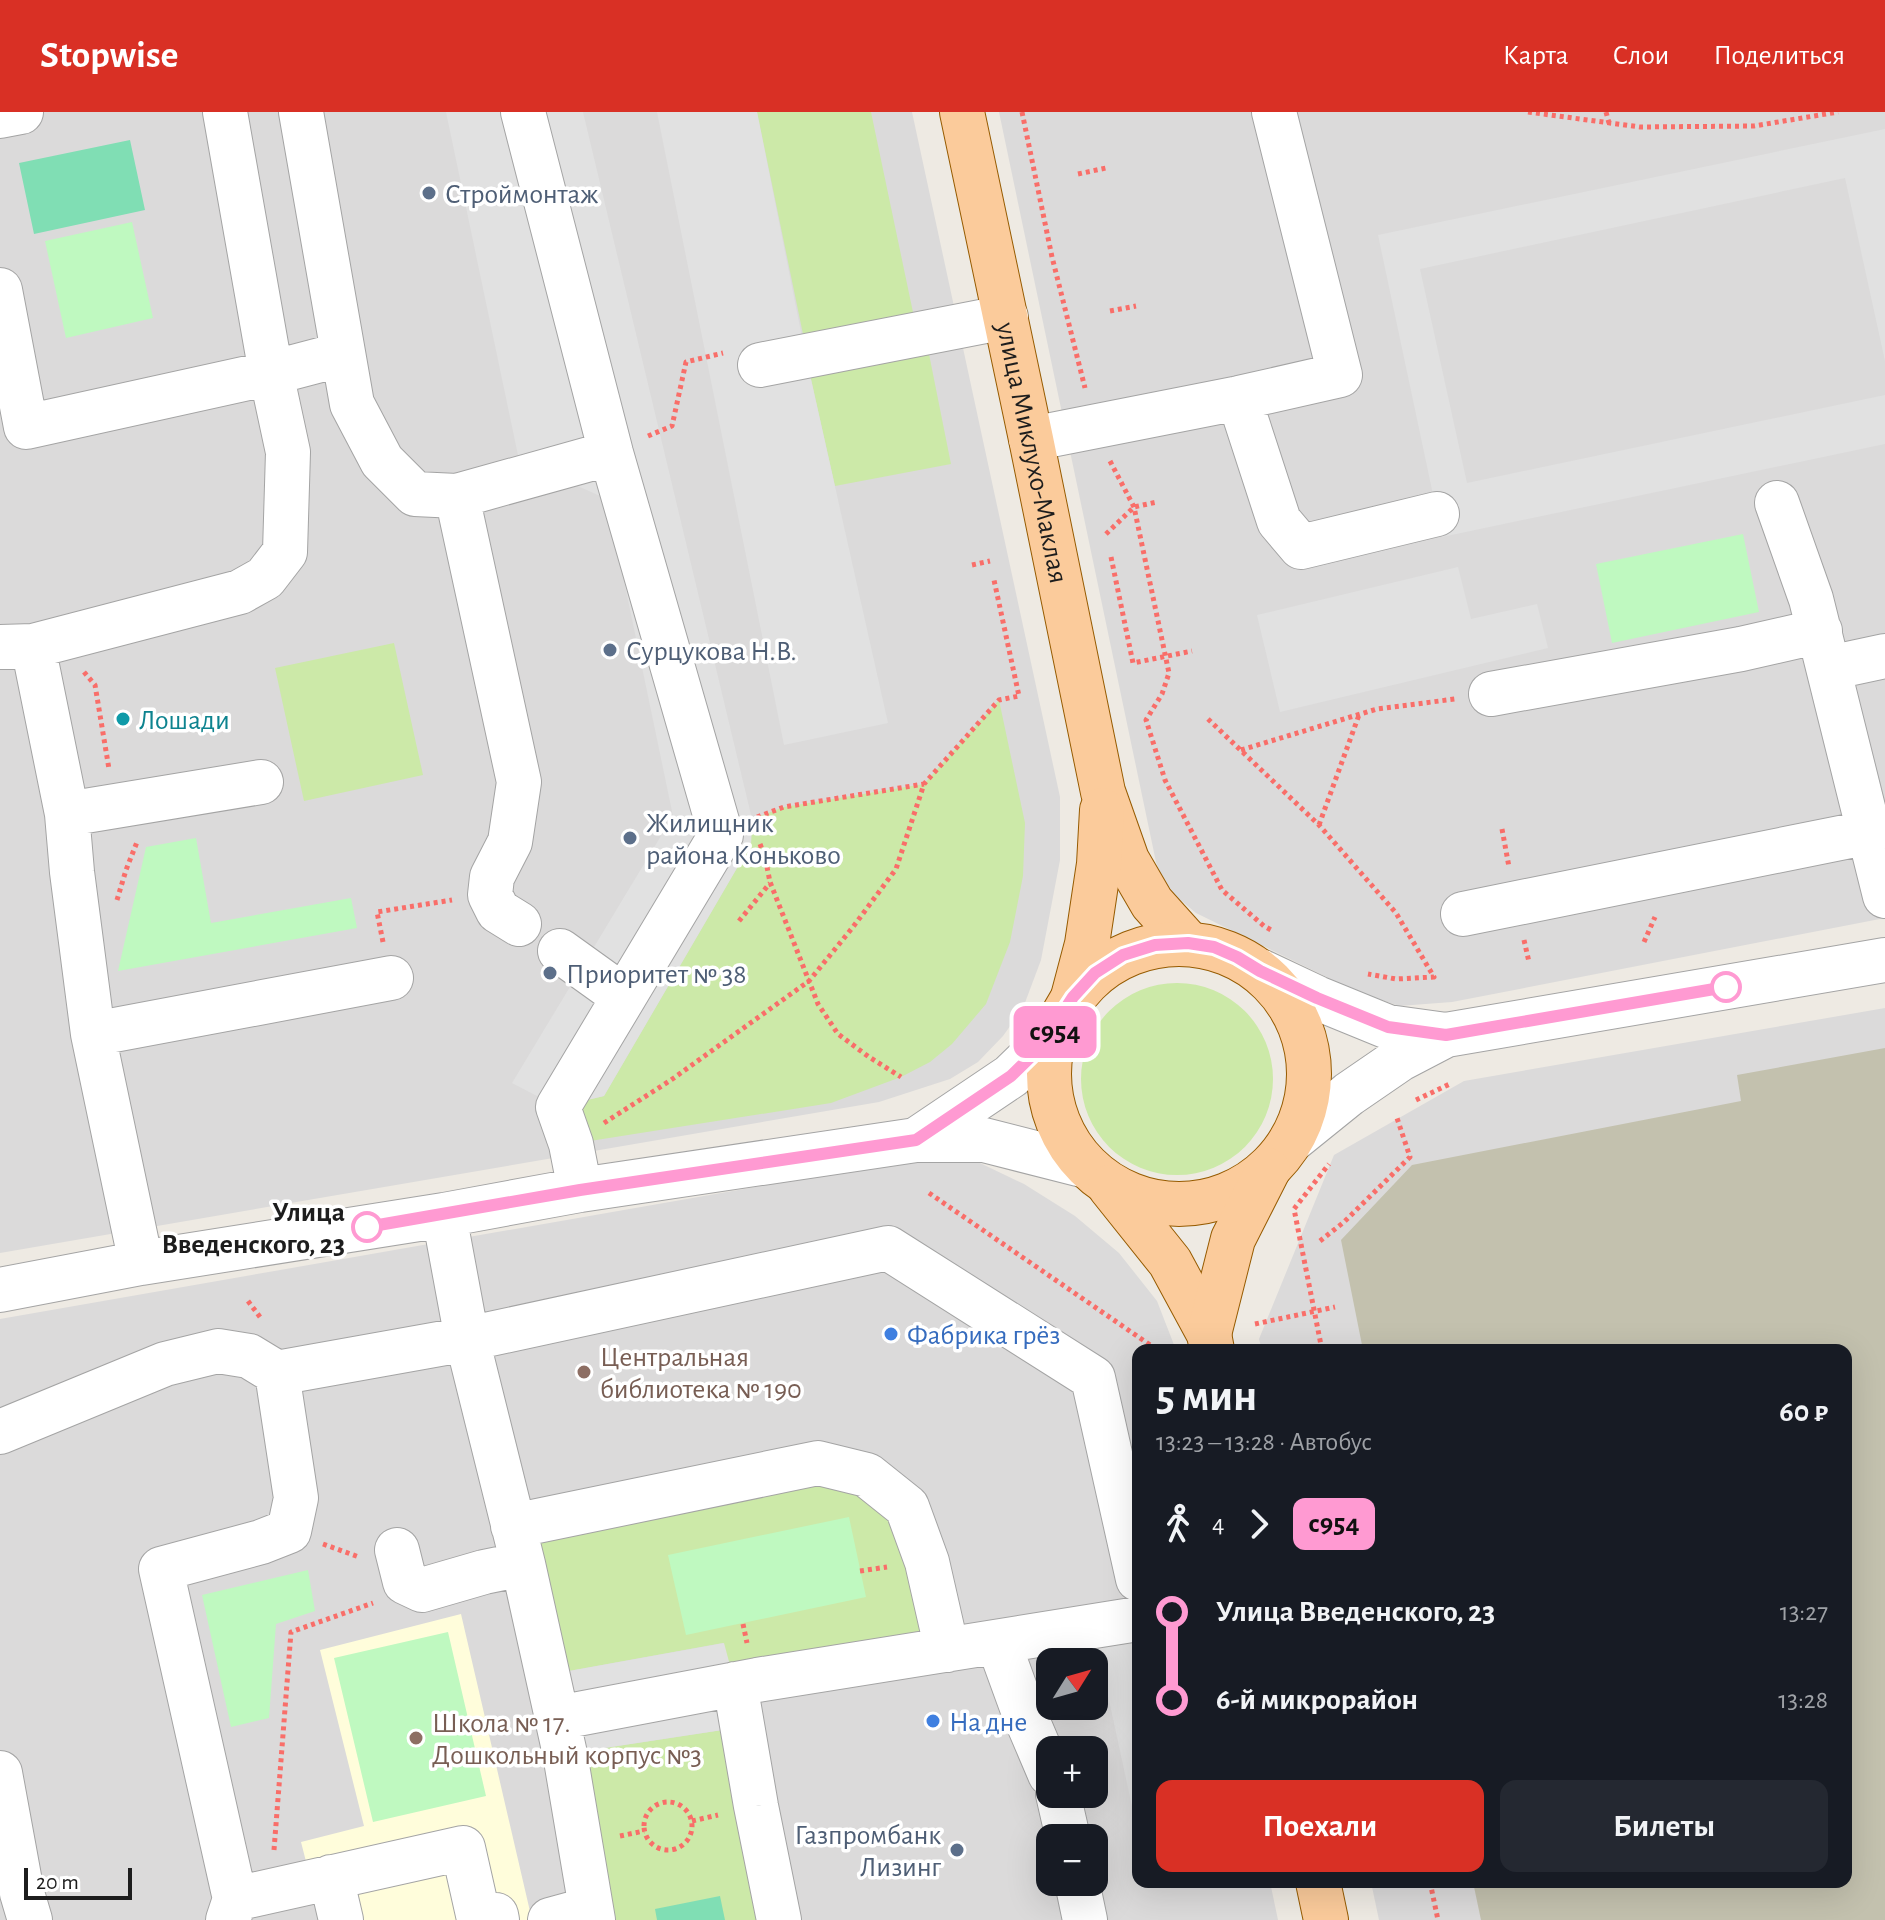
<!DOCTYPE html>
<html lang="ru">
<head>
<meta charset="utf-8">
<style>
	:root { --surface:#171b24; --page:#242831; --text:#f1f3f6; --muted:#9ea1a6; --accent:#d93025 }
	body { margin:0; font-family:"Alegreya Sans",sans-serif; background:var(--page); color:var(--text); height:100vh; display:flex; flex-direction:column; font-size:30px; white-space:nowrap }
	* { box-sizing:border-box; margin:0 }
	p { font-size:26px; color:var(--muted) }
	.icon { flex:none; width:44px; height:44px; fill:none; stroke:currentColor; stroke-width:2; stroke-linecap:round; stroke-linejoin:round }
	.map { position:relative; flex:1; overflow:hidden }
	.drawer { position:absolute; left:1132px; top:1232px; width:720px; height:544px; display:flex; flex-direction:column; background:var(--surface); border-radius:16px; box-shadow:0 8px 32px #0002 }
	.drawer>* { flex:none }
	.badge { padding:0 16px; border-radius:12px; font-size:28px; line-height:52px }
	.needle { width:52px; rotate:53deg }
	.tools { position:absolute; left:1036px; top:1536px; display:grid; gap:16px }
	.tools a { display:grid; place-items:center; width:72px; height:72px; border-radius:16px; background:var(--surface); box-shadow:0 8px 32px #0002; font-size:40px }
	.scale { position:absolute; left:24px; bottom:20px; width:108px; box-sizing:border-box; padding-left:8px; border:4px solid #1d1d1d; border-top:0; font-size:22px; line-height:28px; white-space:nowrap; color:#1d1d1d; -webkit-text-stroke:6px #fff; paint-order:stroke }
	.map>.badge { position:absolute; translate:-50% -50%; box-shadow:0 0 0 4px #fff }
	.legs { display:flex; align-items:center; gap:12px; height:88px; padding:0 24px; font-size:26px }
	.legs p { margin-inline-start:auto }
	.head { display:flex; align-items:center; justify-content:space-between; height:136px; padding:0 24px }
	h1 { font-size:44px; font-weight:700; line-height:60px }
	.cta { display:flex; gap:16px; margin-top:auto; padding:16px 24px }
	.cta a { flex:1; height:92px; border-radius:16px; background:var(--accent); color:#fff; font-size:32px; font-weight:700; line-height:92px; text-align:center }
	.cta a+a { background:var(--page); color:var(--text) }
	ul { padding:0 24px; list-style:none }
	li { display:flex; align-items:center; gap:28px; height:88px; font-size:30px }
	li i { display:grid; place-items:center; width:12px; height:100%; margin:0 10px; background:currentColor }
	li i::after { content:''; width:20px; height:20px; margin:-10px; border:6px solid; border-radius:50%; background:var(--surface) }
	li p { margin-inline-start:auto }
	li:first-child i { background:linear-gradient(#0000 50%,currentColor 0) }
	li:last-child i { background:linear-gradient(currentColor 50%,#0000 0) }
	header { display:flex; align-items:center; gap:48px; box-sizing:border-box; height:112px; padding:0 40px; background:var(--accent); color:#fff }
	header strong { font-size:38px }
	nav { display:flex; gap:44px; margin-inline-start:auto; font-size:28px }
	.map>svg:first-child { display:block }
	.residential { fill:#dbdada; fill-rule:evenodd }
	.education { fill:#fffddb }
	.construction { fill:#c3c1ae }
	.grass { fill:#cce9a8 }
	.park { fill:#bff9c0 }
	.pitch { fill:#80deb4 }
	.parking { fill:#e1e1e1 }
	.lines { fill:none; stroke-linecap:round; stroke-linejoin:round }
	.minor-casing { stroke:#a4a4a4; stroke-width:46 }
	.major-casing { stroke:#965b00; stroke-width:46 }
	.path { stroke:#f96e69; stroke-width:5; stroke-dasharray:4 4; stroke-linecap:butt }
	.minor { stroke:#fff; stroke-width:44 }
	.major { stroke:#fbcb9b; stroke-width:44 }
	.line-1-casing { stroke:#fff; stroke-width:18 }
	.line-1 { stroke:#ff9ad2; stroke-width:12 }
	.service-dot { fill:#5c6f8a; stroke:#fff; stroke-width:3 }
	.culture-dot { fill:#0f9aa8; stroke:#fff; stroke-width:3 }
	.stop-1-dot { fill:#fff; stroke:#ff9ad2; stroke-width:4 }
	.shop-dot { fill:#3f7fe0; stroke:#fff; stroke-width:3 }
	.education-dot { fill:#8d6e63; stroke:#fff; stroke-width:3 }
	.labels { text-anchor:middle; stroke-width:7; stroke-linejoin:round; paint-order:stroke }
	.service-label { font-size:28px; fill:#4e5e75; stroke:#fff; text-anchor:start }
	.street-label { font-size:28px; fill:#1d1d1d; stroke:#fff }
	.culture-label { font-size:28px; fill:#0d838f; stroke:#fff; text-anchor:start }
	.stop-label { font-size:28px; font-weight:bold; fill:#1d1d1d; stroke:#fff; text-anchor:end }
	.shop-label { font-size:28px; fill:#366cbe; stroke:#fff; text-anchor:start }
	.education-label { font-size:28px; fill:#785e54; stroke:#fff; text-anchor:start }
</style>
</head>
<body>
<header>
<strong>Stopwise</strong>
<nav><a>Карта</a><a>Слои</a><a>Поделиться</a></nav>
</header>
<div class="map">
<svg width="1885" height="1808" viewBox="0 0 1885 1808">
	<rect width="100%" height="100%" fill="#eeeae3"/>
	<!-- residential -->
	<path class="residential" d="M 0,0 L 912,0 L 1060,685 L 1060,748 L 1041,848 L 1023,896 L 1003,924 L 978,950 L 950,967 L 879,990 L 0,1141 Z
		M 999,0 L 1885,0 L 1885,806 L 1452,890 L 1399,894 L 1353,878 L 1196,801 L 1177,785 L 1161,764 L 1156,750 Z
		M 1885,896 L 1885,1808 L 1379,1808 L 1371,1770 L 1846,1770 L 1846,1238 L 1262,1238 L 1259,1227 L 1334,1043 L 1464,969 Z
		M 938,1043 L 980,1051 L 1024,1072 L 1075,1104 L 1119,1141 L 1157,1189 L 1176,1238 L 1138,1238 L 1138,1770 L 1270,1770 L 1278,1808 L 0,1808 L 0,1207 ZM 1050,1550 L 1094,1550 L 1094,1594 L 1050,1594 ZM 1050,1638 L 1094,1638 L 1094,1682 L 1050,1682 ZM 1050,1726 L 1094,1726 L 1094,1770 L 1050,1770 Z"/>
	<!-- education -->
	<path class="education" d="M 461,1502 L 532,1808 L 321,1808 L 301,1730 L 364,1714 L 320,1538 Z"/>
	<!-- construction -->
	<path class="construction" d="M 1885,936 L 1885,1808 L 1481,1808 L 1473,1770 L 1846,1770 L 1846,1238 L 1363,1238 L 1341,1128 L 1412,1053 L 1741,989 L 1737,963 Z"/>
	<!-- grass -->
	<path class="grass" d="M 757,0 L 871,0 L 914,205 L 804,227 Z
		M 925,222 L 951,352 L 835,374 L 806,245 Z
		M 394,531 L 423,663 L 304,689 L 275,556 Z
		M 999,588 L 1025,711 L 1023,764 L 1010,830 L 986,892 L 952,932 L 930,950 L 901,965 L 831,991 L 571,1032 L 558,995 L 604,984 L 751,732 L 752,707 L 784,695 L 924,672 Z
		M1081 967a96 96 0 1 1 192 0a96 96 0 1 1-192 0Z
		M 818,1351 L 907,1395 L 947,1538 L 735,1572 L 723,1531 L 547,1563 L 513,1414 Z
		M 742,1615 L 779,1808 L 593,1808 L 565,1642 Z"/>
	<!-- park -->
	<path class="park" d="M 132,110 L 153,206 L 66,226 L 45,129 Z
		M 1743,422 L 1759,500 L 1612,531 L 1596,452 Z
		M 196,726 L 211,811 L 351,786 L 357,816 L 118,859 L 146,735 Z
		M 849,1405 L 866,1485 L 686,1523 L 668,1443 Z
		M 308,1458 L 315,1499 L 276,1512 L 269,1606 L 231,1615 L 202,1483 Z
		M 448,1520 L 486,1684 L 373,1710 L 334,1546 Z"/>
	<!-- pitch -->
	<path class="pitch" d="M 130,28 L 145,98 L 34,122 L 19,51 Z
		M 720,1784 L 725,1808 L 657,1808 L 655,1797 Z"/>
	<!-- parking -->
	<path class="parking" d="M 446,0 L 583,0 L 752,707 L 751,732 L 604,984 L 558,995 L 512,971 L 673,704 L 607,387 L 519,348 Z
		M 657,0 L 757,0 L 806,245 L 888,611 L 784,633 Z
		M 1885,17 L 1885,249 L 1845,66 L 1420,157 L 1467,371 L 1885,283 L 1885,332 L 1442,425 L 1378,123 Z
		M 1458,455 L 1471,507 L 1537,492 L 1548,536 L 1280,600 L 1257,503 Z
		M 1138,1520 L 1138,1722 L 1096,1528 Z
		M 724,1531 L 735,1572 L 742,1615 L 565,1642 L 547,1563 Z"/>
	<g class="lines">
		<defs>
			<path id="minor" d="M 225,0 L 271,261 L 343,242
				M 301,0 L 352,292 L 382,349 L 415,382 L 457,384 L 519,670 L 510,730 L 492,765 L 490,783 L 498,799 L 519,812
				M 523,0 L 611,341 L 721,723 L 558,995 L 571,1032 L 580,1078
				M 0,4 L 21,0
				M 0,178 L 26,315 L 271,261 L 288,340 L 285,440 L 265,466 L 240,480 L 33,534
				M 760,253 L 1006,205
				M 1239,286 L 1279,409 L 1301,435 L 1437,402
				M 1031,327 L 1239,286 L 1340,263 L 1274,0
				M 457,384 L 611,341
				M 1777,391 L 1811,487 L 1885,784
				M 0,535 L 33,534 L 67,702 L 72,760 L 93,922 L 141,1151
				M 1829,556 L 1885,544
				M 1491,582 L 1741,537 L 1820,519
				M 67,702 L 261,670
				M 1463,802 L 1870,720
				M 560,839 L 624,885
				M 1260,859 L 1317,886 L 1388,915 L 1446,923 L 1885,848
				M 93,922 L 391,866
				M 916,1028 L 1011,964 L 1054,922
				M 1292,1028 L 1349,982 L 1400,947 L 1446,923
				M 444,1103 L 467,1227 L 523,1452 L 565,1642 L 593,1808
				M 0,1178 L 141,1151 L 444,1103 L 580,1078 L 916,1028 L 984,1028 L 1086,1054
				M 277,1261 L 467,1227 L 888,1136 L 1093,1266 L 1138,1467
				M 0,1320 L 165,1252 L 218,1239 L 249,1244 L 277,1261 L 296,1386 L 289,1419 L 261,1430 L 161,1457 L 235,1787 L 228,1808
				M 513,1414 L 818,1351 L 867,1363 L 907,1395 L 927,1450 L 947,1538
				M 397,1438 L 405,1470 L 422,1478 L 484,1460 L 523,1452
				M 996,1530 L 1004,1546 L 1024,1601 L 1050,1662
				M 735,1572 L 756,1694 L 779,1808
				M 557,1606 L 757,1568 L 1138,1507
				M 0,1661 L 22,1781 L 30,1808
				M 1058,1682 L 1068,1726
				M 331,1765 L 341,1808
				M 1077,1770 L 1085,1808
				M 235,1787 L 463,1736 L 479,1807 L 496,1803 L 497,1808
				M 550,1808 L 590,1797"/>
			<g id="major">
				<path id="s1" d="M 962,0 L 1031,327 L 1103,680 L 1127,748 L 1152,791 L 1188,831"/>
				<circle cx="1179" cy="962" r="130"/>
				<path d="M 1073,885 L 1087,832 L 1099,752 L 1102,698"/>
				<path d="M 1110,1075 L 1170,1150 L 1209,1222 L 1212,1238"/>
				<path d="M 1209,1222 L 1233,1127 L 1268,1058"/>
				<path d="M 1318,1770 L 1326,1808"/>
			</g>
		</defs>
		<!-- minor casing -->
		<use href="#minor" class="minor-casing"/>
		<!-- major casing -->
		<use href="#major" class="major-casing"/>
		<!-- path -->
		<path class="path" d="M 1022,0 L 1052,145 L 1085,276
			M 1528,0 L 1640,15 L 1754,14 L 1838,0
			M 1606,0 L 1609,11
			M 1078,62 L 1106,56
			M 1110,199 L 1136,194
			M 648,324 L 672,314 L 686,250 L 723,241
			M 1110,349 L 1134,395 L 1169,561 L 1162,582 L 1146,608 L 1165,668 L 1222,778 L 1264,814 L 1273,819
			M 1106,422 L 1134,395 L 1157,390
			M 1111,445 L 1133,551 L 1192,539
			M 972,453 L 990,449
			M 84,560 L 95,573 L 109,657
			M 1208,607 L 1319,713 L 1396,801 L 1434,865 L 1396,867 L 1368,862
			M 1241,638 L 1377,597 L 1455,587
			M 757,705 L 784,695 L 924,672
			M 1319,713 L 1359,603
			M 1502,717 L 1509,755
			M 760,732 L 765,745 L 770,770 L 818,892 L 838,922 L 869,945 L 901,965
			M 117,788 L 126,758 L 137,730
			M 739,809 L 770,771
			M 1524,828 L 1529,850
			M 383,830 L 377,800 L 452,788
			M 1644,830 L 1655,805
			M 1416,988 L 1452,971
			M 604,1011 L 671,968 L 809,869 L 853,815 L 896,757 L 924,672 L 999,588 L 1019,584 L 994,468
			M 929,1081 L 1153,1235
			M 1320,1129 L 1344,1110 L 1410,1045 L 1396,1003
			M 248,1189 L 260,1205
			M 1255,1212 L 1335,1195
			M 1322,1238 L 1294,1097 L 1329,1052
			M 323,1432 L 359,1445
			M 860,1459 L 887,1455
			M 743,1512 L 747,1531
			M644 1714a24 24 0 1 1 48 0a24 24 0 1 1-48 0Z
			M 692,1709 L 718,1703
			M 620,1724 L 644,1719
			M 274,1738 L 291,1520 L 373,1491
			M 1430,1770 L 1438,1808"/>
		<!-- minor -->
		<use href="#minor" class="minor"/>
		<!-- major -->
		<use href="#major" class="major"/>
	</g>
	<g class="lines">
		<defs>
			<path id="line-1" d="M 367,1115 L 580,1078 L 916,1028 L 1011,964 L 1054,922 L 1062,902 L 1073,885 L 1095,861 L 1123,843 L 1155,833 L 1188,831 L 1214,835 L 1237,845 L 1260,859 L 1317,886 L 1388,915 L 1446,923 L 1726,875"/>
		</defs>
		<!-- line-1 casing -->
		<use href="#line-1" class="line-1-casing"/>
		<!-- line-1 -->
		<use href="#line-1" class="line-1"/>
	</g>
	<!-- markers -->
	<g class="service-dot">
		<circle cx="429" cy="81" r="8"/>
		<circle cx="610" cy="538" r="8"/>
		<circle cx="630" cy="726" r="8"/>
		<circle cx="550" cy="861" r="8"/>
		<circle cx="957" cy="1738" r="8"/>
	</g>
	<circle class="culture-dot" cx="123" cy="607" r="8"/>
	<g class="stop-1-dot">
		<circle cx="1726" cy="875" r="14"/>
		<circle cx="367" cy="1115" r="14"/>
	</g>
	<g class="shop-dot">
		<circle cx="891" cy="1222" r="8"/>
		<circle cx="933" cy="1609" r="8"/>
	</g>
	<g class="education-dot">
		<circle cx="584" cy="1260" r="8"/>
		<circle cx="416" cy="1626" r="8"/>
	</g>
	<g class="labels">
		<!-- service labels -->
		<g class="service-label">
			<text x="445" y="91">Строймонтаж</text>
			<text x="626" y="548">Сурцукова Н.В.</text>
			<text x="646" y="720">Жилищник<tspan x="646" dy="32">района Коньково</tspan></text>
			<text x="566" y="871">Приоритет № 38</text>
			<text x="941" y="1732" text-anchor="end">Газпромбанк<tspan x="941" dy="32">Лизинг</tspan></text>
		</g>
		<!-- street labels -->
		<g class="street-label">
			<text dy="10" stroke="none"><textPath href="#s1" startOffset="348">улица Миклухо-Маклая</textPath></text>
		</g>
		<!-- culture labels -->
		<g class="culture-label">
			<text x="139" y="617">Лошади</text>
		</g>
		<!-- stop labels -->
		<g class="stop-label">
			<text x="345" y="1109">Улица<tspan x="345" dy="32">Введенского, 23</tspan></text>
		</g>
		<!-- shop labels -->
		<g class="shop-label">
			<text x="907" y="1232">Фабрика грёз</text>
			<text x="949" y="1619">На дне</text>
		</g>
		<!-- education labels -->
		<g class="education-label">
			<text x="600" y="1254">Центральная<tspan x="600" dy="32">библиотека № 190</tspan></text>
			<text x="432" y="1620">Школа № 17.<tspan x="432" dy="32">Дошкольный корпус №3</tspan></text>
		</g>
	</g>
</svg>
<div class="tools">
<a><svg class="needle" viewBox="-14 -14 28 28"><path d="M0-13l5 13h-10z" fill="#e53935"/><path d="M0 13l5-13h-10z" fill="#9ea1a6"/></svg></a>
<a>+</a>
<a>−</a>
</div>
<div class="scale">20 m</div>
<b class="badge" style="left:1055px;top:920px;background:#ff9ad2;color:#111">с954</b>
<section class="drawer">
<div class="head"><div><h1>5 мин</h1><p>13:23 – 13:28 · Автобус</p></div><b>60 ₽</b></div>
<div class="legs"><svg class="icon" aria-label="walk" viewBox="0 0 24 24"><circle cx="13" cy="4" r="2"/><path d="M13 8l-2 6 4 7M11 14l-3 7M7 12l3-4h3l4 4"/></svg>4<svg class="icon" aria-label="forward" viewBox="0 0 24 24"><path d="M9 5l7 7-7 7"/></svg><b class="badge" style="background:#ff9ad2;color:#111">с954</b></div>
<ul>
<li><i style="color:#ff9ad2"></i><b>Улица Введенского, 23</b><p>13:27</p></li>
<li><i style="color:#ff9ad2"></i><b>6-й микрорайон</b><p>13:28</p></li>
</ul>
<div class="cta"><a>Поехали</a><a>Билеты</a></div>
</section>
</div>
</body>
</html>
